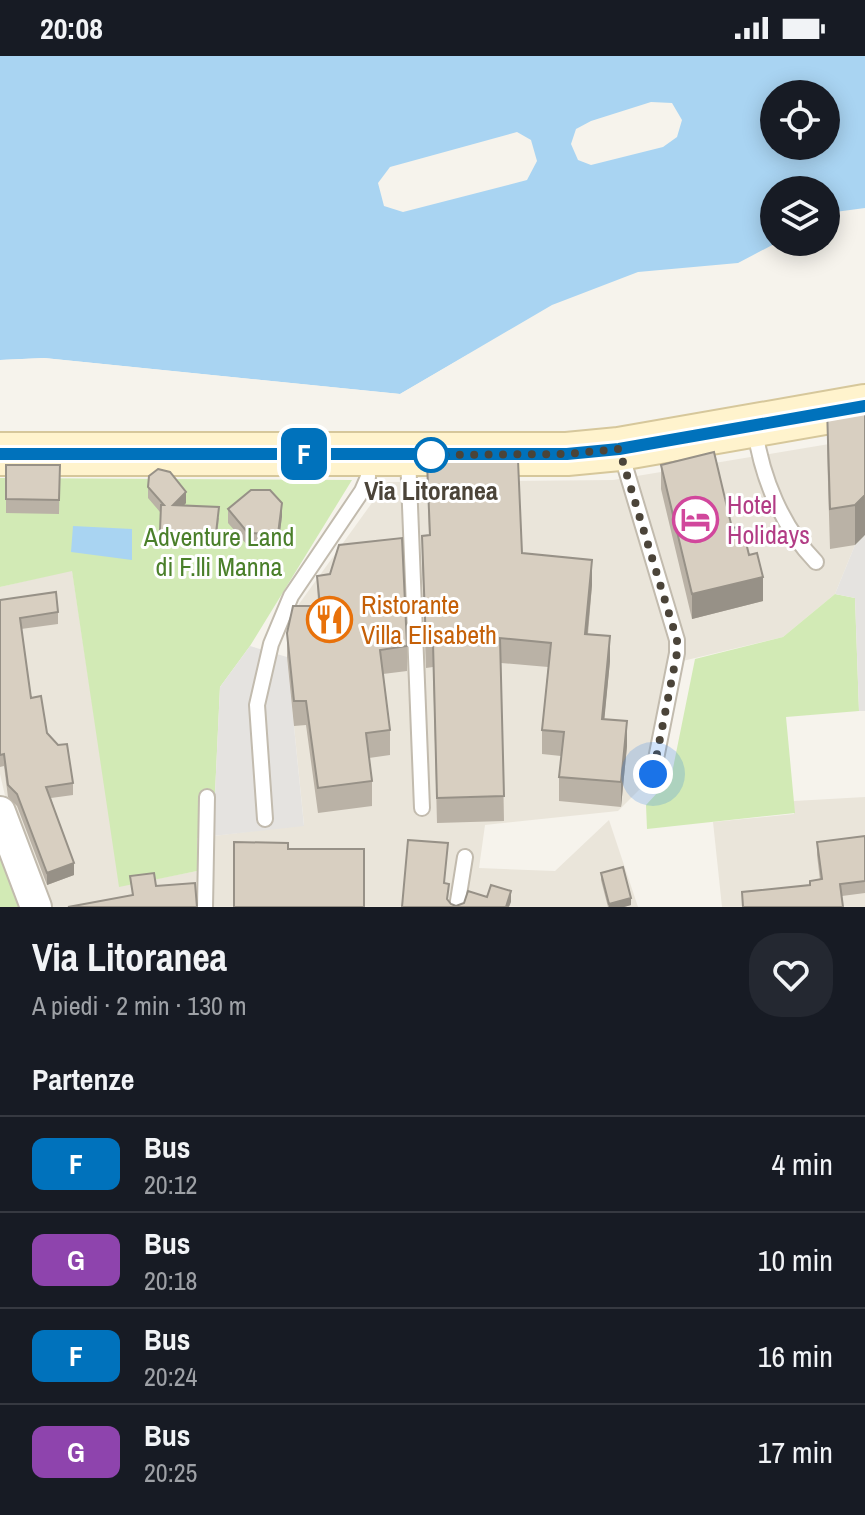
<!DOCTYPE html>
<html lang="it">
<head>
<meta charset="utf-8">
<style>
	:root { --surface:#171b24; --page:#242831; --text:#f1f3f6; --muted:#9ea1a6; --line:#363941 }
	body { margin:0; font-family:"Archivo Narrow",sans-serif; background:var(--page); color:var(--text); height:100vh; display:flex; flex-direction:column; font-size:30px; white-space:nowrap }
	* { box-sizing:border-box; margin:0 }
	p { font-size:26px; color:var(--muted) }
	.icon { flex:none; width:44px; height:44px; fill:none; stroke:currentColor; stroke-width:2; stroke-linecap:round; stroke-linejoin:round }
	.map { position:relative; height:851px; overflow:hidden }
	.drawer { display:flex; flex-direction:column; background:var(--surface); flex:1 }
	.drawer>* { flex:none }
	.badge { padding:0 16px; border-radius:12px; font-size:28px; line-height:52px }
	.fabs { position:absolute; left:760px; top:24px; display:grid; gap:16px }
	.fabs a { display:grid; place-items:center; width:80px; height:80px; border-radius:50%; background:var(--surface); box-shadow:0 4px 20px #0003; font-size:40px }
	.you { position:absolute; width:40px; height:40px; margin:-20px; border:6px solid #fff; border-radius:50%; background:#1a73e8; box-shadow:0 0 0 12px #1a73e833 }
	.map>.badge { position:absolute; translate:-50% -50%; box-shadow:0 0 0 4px #fff }
	h2 { padding:0 32px; font-size:30px; line-height:72px }
	.round { display:grid; place-items:center; flex:none; width:84px; height:84px; border-radius:32px; background:var(--page) }
	.headline { display:flex; align-items:center; justify-content:space-between; height:136px; padding:0 32px }
	h1 { font-size:38px; font-weight:700; line-height:60px }
	ul { padding:0; list-style:none }
	li { display:flex; align-items:center; gap:24px; height:96px; padding:0 32px; border-top:2px solid var(--line) }
	li div { flex:1 }
	li b { display:block; font-size:30px }
	li em { font-style:normal }
	li .badge { min-width:88px; font-weight:700; text-align:center }
	.status { display:flex; justify-content:space-between; align-items:center; height:56px; padding:0 40px; background:var(--surface); direction:ltr }
	.status svg { height:22px; fill:currentColor }
	.map>svg:first-child { display:block }
	.residential { fill:#eae5da }
	.green { fill:#d2eab5 }
	.parking { fill:#e5e3e0 }
	.water { fill:#a9d4f2; fill-rule:evenodd }
	.pier { fill:#f6f3ec }
	.lines { fill:none; stroke-linecap:round; stroke-linejoin:round }
	.lane-casing { stroke:#c2bbae; stroke-width:18 }
	.street-casing { stroke:#c2bbae; stroke-width:34 }
	.secondary-casing { stroke:#d6c79b; stroke-width:46 }
	.lane { stroke:#fff; stroke-width:14 }
	.street { stroke:#fff; stroke-width:30 }
	.secondary { stroke:#fff3cd; stroke-width:42 }
	.wall { fill:#bab2a6 }
	.shaded-wall { fill:#979187 }
	.building { fill:#d8cfc1; stroke:#979187; stroke-width:2 }
	.line-casing { stroke:#fff; stroke-width:18 }
	.line { stroke:#0072bc; stroke-width:12 }
	.walk { stroke:#4b4439; stroke-width:8; stroke-dasharray:0 14.4 }
	.stop-dot { fill:#fff; stroke:#0072bc; stroke-width:4 }
	.labels { text-anchor:middle; stroke-width:6; stroke-linejoin:round; paint-order:stroke }
	.stop-label { font-size:26px; font-weight:bold; fill:#4b4439; stroke:#fff }
	.hotel-label { font-size:26px; fill:#b23c85; stroke:#fff; text-anchor:start }
	.park-label { font-size:26px; fill:#4a7f2a; stroke:#fff }
	.food-label { font-size:26px; fill:#c56008; stroke:#fff; text-anchor:start }
</style>
</head>
<body>
<div class="status"><b>20:08</b><svg viewBox="0 0 49 12"><path d="M0 12V9h3v3zM5 12V6h3v6zM10 12V3h3v9zM15 12V0h3v12zM26 1h20v11H26zM47 4h2v5h-2z"/></svg></div>
<div class="map">
<svg width="865" height="851" viewBox="0 0 865 851">
	<rect width="100%" height="100%" fill="#f6f3ec"/>
	<!-- residential -->
	<path class="residential" d="M 865,382 L 865,479 L 855,489 L 835,538 L 783,581 L 666,609 L 645,728 L 618,755 L 485,769 L 479,812 L 555,815 L 609,764 L 638,851 L 46,851 L 6,744 L 0,718 L 0,531 L 72,514 L 120,830 L 197,815 L 197,782 L 304,769 L 287,601 L 299,548 L 387,426 L 613,424 Z
		M 865,741 L 865,851 L 722,851 L 713,766 L 794,758 L 794,745 Z"/>
	<!-- green -->
	<path class="green" d="M 0,422 L 352,424 L 250,590 L 220,631 L 213,780 L 197,782 L 197,815 L 119,831 L 72,515 L 0,531 Z
		M 835,538 L 855,542 L 859,655 L 786,661 L 795,757 L 647,773 L 646,749 L 671,722 L 695,603 L 783,581 Z
		M 0,776 L 29,851 L 0,851 Z"/>
	<!-- parking -->
	<path class="parking" d="M 865,479 L 865,655 L 859,655 L 855,542 L 835,538 L 855,489 Z
		M 250,590 L 287,601 L 304,770 L 213,780 L 220,631 Z"/>
	<!-- water -->
	<path class="water" d="M 0,0 L 865,0 L 865,152 L 835,156 L 826,161 L 826,134 L 774,134 L 774,186 L 778,186 L 738,207 L 638,216 L 552,249 L 400,338 L 44,302 L 0,304 ZM 774,38 L 826,38 L 826,90 L 774,90 Z
		M 73,470 L 132,473 L 132,504 L 71,496 Z"/>
	<!-- pier -->
	<path class="pier" d="M 651,46 L 672,47 L 682,64 L 677,81 L 663,91 L 591,109 L 578,104 L 571,88 L 576,73 L 591,65 Z
		M 517,76 L 531,84 L 537,105 L 527,124 L 403,156 L 384,150 L 378,127 L 390,111 Z
		M 469,298 L 469,302 L 400,342 L 44,306 L 0,308 L 0,304 L 44,302 L 400,338 Z"/>
	<g class="lines">
		<defs>
			<path id="lane" d="M 755,374 C 762,422 782,471 816,506
				M 621,397 L 677,584 L 677,597 L 653,718
				M 408,400 L 422,752
				M 265,763 L 257,649 L 271,588 L 291,540 L 362,435 L 368,421 L 367,403
				M 205,851 L 207,741
				M 457,851 L 465,801"/>
			<path id="street" d="M 0,756 L 36,851"/>
			<path id="secondary" d="M 0,398 L 567,398 L 619,393 L 865,350"/>
		</defs>
		<!-- lane casing -->
		<use href="#lane" class="lane-casing"/>
		<!-- street casing -->
		<use href="#street" class="street-casing"/>
		<!-- secondary casing -->
		<use href="#secondary" class="secondary-casing"/>
		<!-- lane -->
		<use href="#lane" class="lane"/>
		<!-- street -->
		<use href="#street" class="street"/>
		<!-- secondary -->
		<use href="#secondary" class="secondary"/>
	</g>
	<!-- wall -->
	<path class="wall" d="M 865,345 L 855,489 L 830,493 L 827,392 L 827,351 Z
		M 427,406 L 522,497 L 592,529 L 588,578 L 610,605 L 604,663 L 627,690 L 621,751 L 559,745 L 559,721 L 561,700 L 542,698 L 542,674 L 548,611 L 501,607 L 504,765 L 437,767 L 433,611 L 426,612 L 422,505 L 422,480 L 429,480 Z
		M 6,409 L 60,409 L 59,458 L 6,457 Z
		M 661,409 L 732,472 L 749,499 L 763,545 L 692,563 L 661,433 Z
		M 148,431 L 186,447 L 183,450 L 219,462 L 216,488 L 160,486 L 160,456 L 148,442 Z
		M 228,453 L 282,460 L 278,492 L 248,490 L 228,467 Z
		M 317,520 L 407,590 L 407,615 L 383,618 L 390,674 L 390,699 L 369,702 L 372,725 L 372,750 L 318,757 L 306,669 L 294,670 L 287,601 L 287,577 L 318,550 Z
		M 0,544 L 58,556 L 58,568 L 21,573 L 31,642 L 47,677 L 73,727 L 73,739 L 51,742 L 74,819 L 47,829 L 17,750 L 8,741 L 4,710 L 0,711 Z
		M 865,780 L 865,837 L 842,840 L 843,851 L 742,851 L 742,836 L 810,829 L 820,824 L 817,799 L 817,786 Z
		M 601,817 L 631,849 L 624,851 L 608,851 L 601,824 Z"/>
	<!-- shaded-wall -->
	<path class="shaded-wall" d="M 186,436 L 186,447 L 173,461 L 173,449 Z
		M 865,439 L 865,479 L 855,489 L 855,449 Z
		M 282,447 L 282,460 L 278,492 L 278,478 Z
		M 592,504 L 592,529 L 585,603 L 585,578 Z
		M 763,521 L 763,545 L 692,563 L 692,538 Z
		M 610,580 L 610,605 L 602,688 L 602,663 Z
		M 627,665 L 627,690 L 621,751 L 621,726 Z
		M 74,807 L 74,819 L 47,829 L 47,817 Z
		M 511,835 L 511,846 L 509,851 L 506,851 Z
		M 631,842 L 631,849 L 624,851 L 609,851 L 609,848 Z"/>
	<!-- building -->
	<path class="building" d="M 865,345 L 865,439 L 855,449 L 830,453 L 827,351 Z
		M 714,396 L 732,472 L 742,470 L 749,499 L 757,497 L 763,521 L 692,538 L 661,409 Z
		M 518,404 L 522,497 L 592,504 L 585,578 L 610,580 L 602,663 L 627,665 L 621,726 L 559,721 L 564,676 L 542,674 L 551,587 L 500,582 L 504,740 L 437,742 L 433,587 L 426,588 L 422,480 L 430,479 L 427,406 Z
		M 6,409 L 60,409 L 59,444 L 6,443 Z
		M 158,413 L 170,416 L 186,436 L 173,449 L 219,451 L 216,477 L 160,475 L 161,449 L 164,449 L 148,431 L 149,420 Z
		M 251,434 L 270,434 L 282,447 L 278,478 L 248,477 L 228,453 Z
		M 402,482 L 407,590 L 380,594 L 390,674 L 366,677 L 372,725 L 318,732 L 306,645 L 294,645 L 287,577 L 293,550 L 320,550 L 317,520 L 330,518 L 339,489 Z
		M 56,536 L 58,556 L 20,562 L 31,642 L 41,640 L 47,677 L 58,689 L 67,688 L 73,727 L 46,731 L 74,807 L 47,817 L 17,738 L 8,729 L 4,698 L 0,699 L 0,544 Z
		M 865,780 L 865,825 L 840,828 L 843,851 L 743,851 L 742,836 L 810,829 L 810,825 L 822,823 L 817,786 Z
		M 408,784 L 448,787 L 444,827 L 449,828 L 447,843 L 451,848 L 456,850 L 464,847 L 468,835 L 487,841 L 491,829 L 511,835 L 506,851 L 402,851 Z
		M 234,786 L 288,787 L 288,793 L 364,793 L 364,851 L 234,851 Z
		M 623,811 L 631,842 L 609,848 L 601,817 Z
		M 154,817 L 156,830 L 195,827 L 197,851 L 68,851 L 133,839 L 130,820 Z"/>
	<g class="lines">
		<defs>
			<path id="line" d="M 0,398 L 567,398 L 619,393 L 865,350"/>
		</defs>
		<!-- line casing -->
		<use href="#line" class="line-casing"/>
		<!-- line -->
		<use href="#line" class="line"/>
		<!-- walk -->
		<path class="walk" d="M 431,399 L 567,398 L 619,393 L 677,584 L 677,597 L 653,718"/>
	</g>
	<!-- icons -->
	<defs>
		<symbol id="hotel-ring" viewBox="-11 -11 22 22"><circle r="9.5" fill="#fff" stroke="#d1479c" stroke-width="1.5"/><path d="M-6-4.5h1.5V1H6V5H4.5V3h-9V5H-6ZM-4 0a1.8 1.8 0 1 1 3.6 0ZM.5 0V-2.5h3Q6-2.5 6 0Z" fill="#d1479c"/></symbol>
		<symbol id="restaurant-ring" viewBox="-11 -11 22 22"><circle r="9.5" fill="#fff" stroke="#e8710a" stroke-width="1.5"/><path d="M-5-6h1v4h1v-4h1v4h1v-4h1v5L-1.5 .5V6h-2V.5L-5-1ZM5-6V6H3V1.5H1.5Q1.5-4 5-6Z" fill="#e8710a"/></symbol>
	</defs>
	<g fill-rule="evenodd">
		<use href="#hotel-ring" x="670" y="438" width="51" height="51"/>
		<use href="#restaurant-ring" x="304" y="538" width="51" height="51"/>
	</g>
	<!-- markers -->
	<circle class="stop-dot" cx="431" cy="399" r="16"/>
	<g class="labels">
		<!-- stop labels -->
		<g class="stop-label">
			<text x="431" y="444">Via Litoranea</text>
		</g>
		<!-- hotel labels -->
		<g class="hotel-label">
			<text x="727" y="458">Hotel<tspan x="727" dy="30">Holidays</tspan></text>
		</g>
		<!-- park labels -->
		<g class="park-label">
			<text x="219" y="490">Adventure Land<tspan x="219" dy="30">di F.lli Manna</tspan></text>
		</g>
		<!-- food labels -->
		<g class="food-label">
			<text x="361" y="558">Ristorante<tspan x="361" dy="30">Villa Elisabeth</tspan></text>
		</g>
	</g>
</svg>
<div class="fabs">
<a><svg class="icon" aria-label="locate" viewBox="0 0 24 24"><circle cx="12" cy="12" r="6"/><path d="M12 2v4M12 18v4M2 12h4M18 12h4"/></svg></a>
<a><svg class="icon" aria-label="layers" viewBox="0 0 24 24"><path d="M12 4l9 5-9 5-9-5zM3 14l9 5 9-5"/></svg></a>
</div>
<div class="you" style="left:653px;top:718px"></div>
<b class="badge" style="left:304px;top:398px;background:#0072bc;color:#fff">F</b>
</div>
<section class="drawer">
<div class="headline"><div><h1>Via Litoranea</h1><p>A piedi · 2 min · 130 m</p></div><a class="round"><svg class="icon" aria-label="heart" viewBox="0 0 24 24"><path d="M12 20l-8-8c-3-5 5-10 8-4 3-6 11-1 8 4z"/></svg></a></div>
<h2>Partenze</h2>
<ul>
<li><span class="badge" style="background:#0072bc;color:#fff">F</span><div><b>Bus</b><p>20:12</p></div><em>4 min</em></li>
<li><span class="badge" style="background:#8e44ad;color:#fff">G</span><div><b>Bus</b><p>20:18</p></div><em>10 min</em></li>
<li><span class="badge" style="background:#0072bc;color:#fff">F</span><div><b>Bus</b><p>20:24</p></div><em>16 min</em></li>
<li><span class="badge" style="background:#8e44ad;color:#fff">G</span><div><b>Bus</b><p>20:25</p></div><em>17 min</em></li>
</ul>
</section>
</body>
</html>
